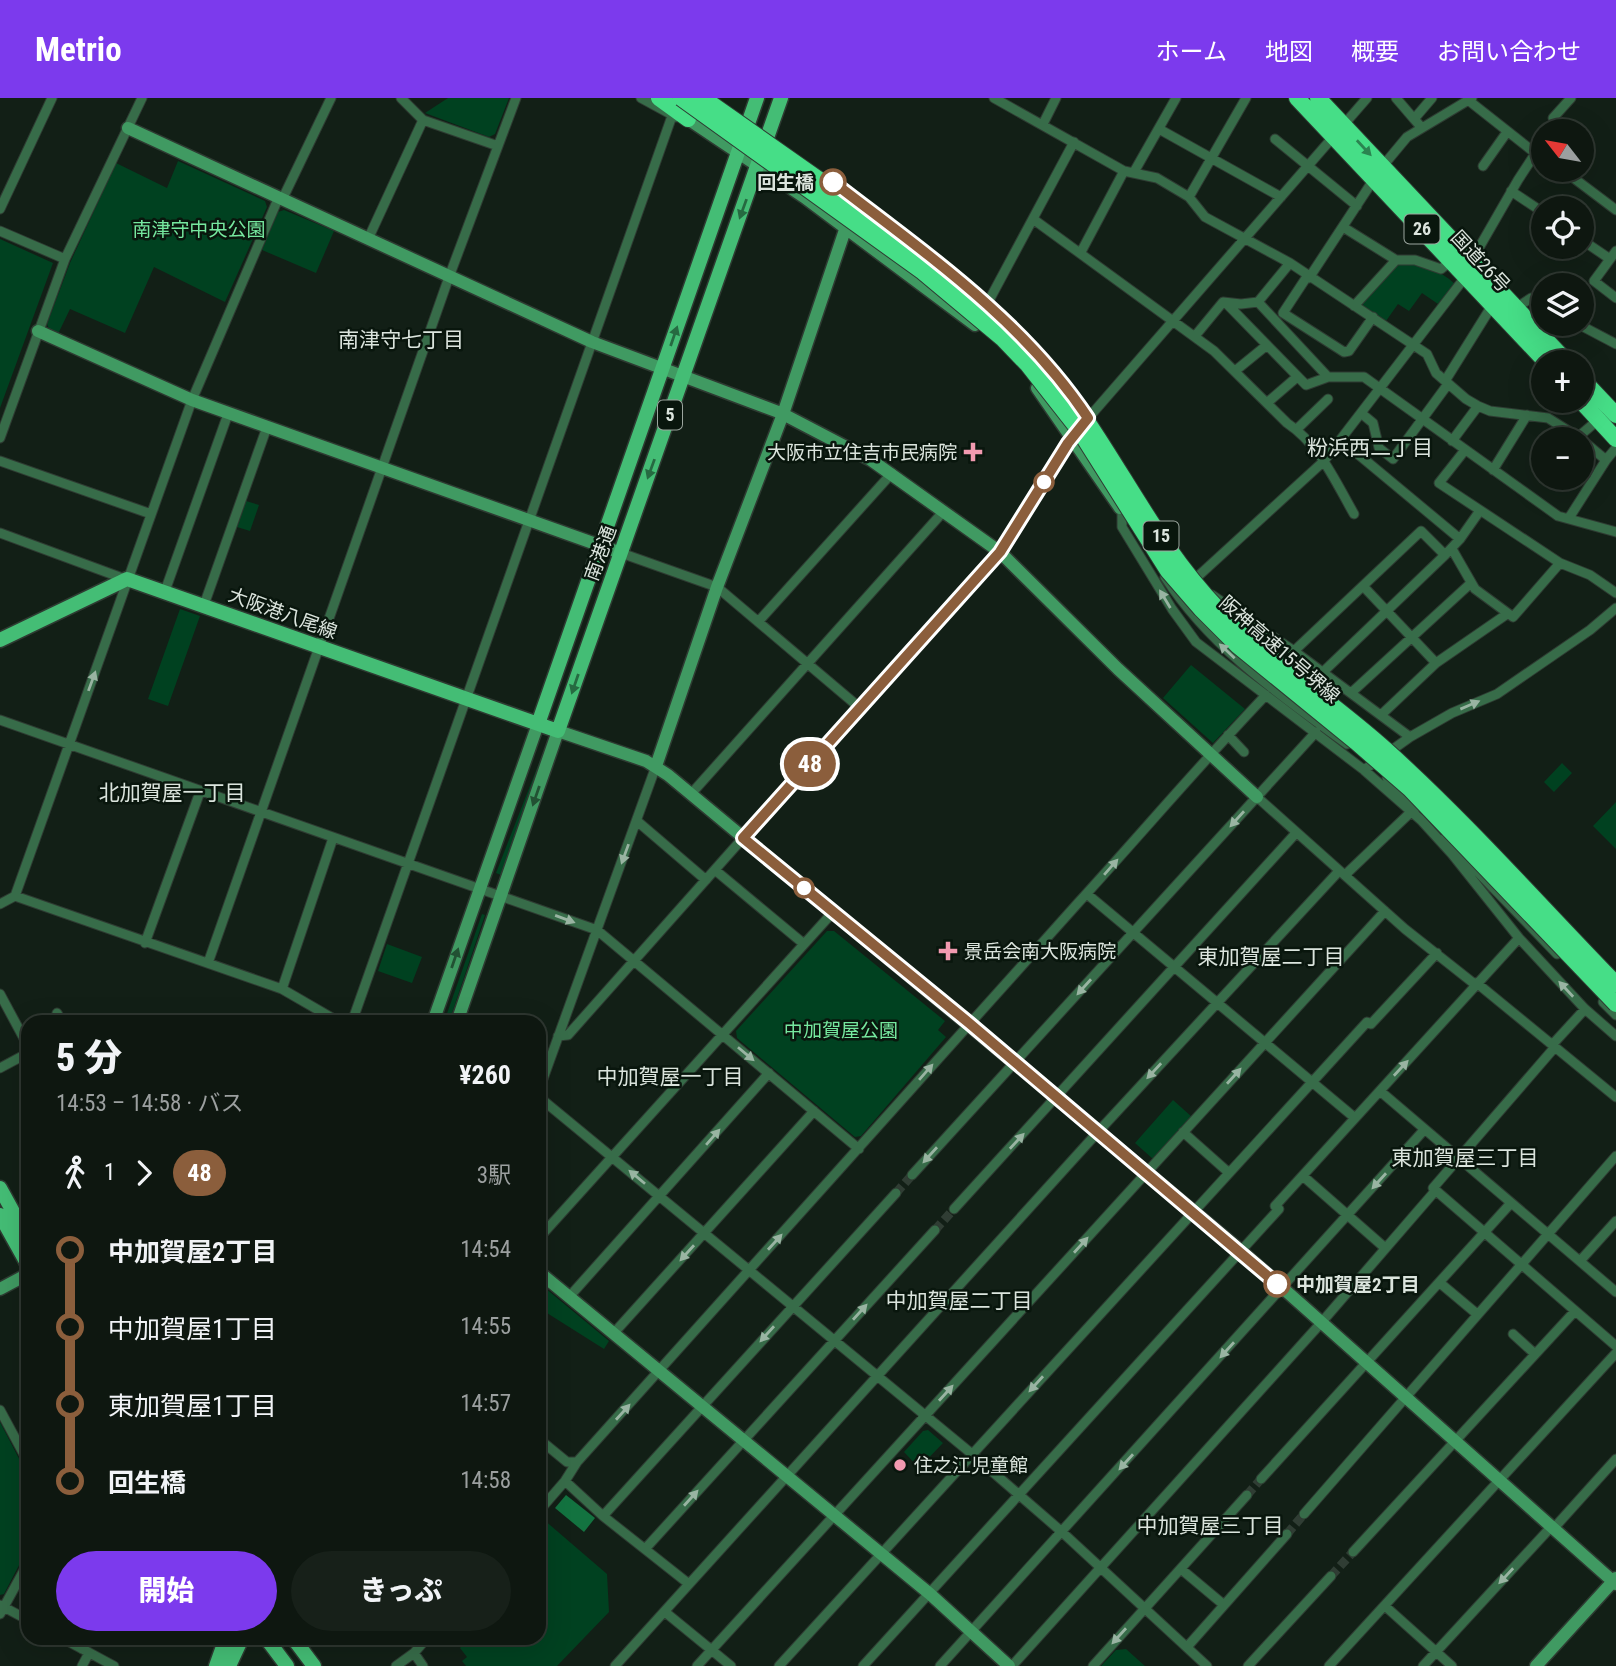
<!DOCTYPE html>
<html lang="ja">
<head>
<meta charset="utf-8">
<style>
	:root { --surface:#0e1710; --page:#172019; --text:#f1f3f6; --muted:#9b9f9f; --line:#2e3630; --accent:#7c3aed }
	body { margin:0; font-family:"Roboto Condensed","Noto Sans JP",sans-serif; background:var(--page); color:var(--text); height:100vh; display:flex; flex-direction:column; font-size:26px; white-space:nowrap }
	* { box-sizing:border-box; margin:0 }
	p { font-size:23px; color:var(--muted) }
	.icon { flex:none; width:38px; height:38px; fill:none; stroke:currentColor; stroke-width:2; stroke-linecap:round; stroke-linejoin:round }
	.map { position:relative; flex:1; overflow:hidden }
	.panel { position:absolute; left:21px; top:917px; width:525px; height:630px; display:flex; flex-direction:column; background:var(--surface); border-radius:21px; box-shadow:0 7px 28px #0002,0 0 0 2px var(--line) }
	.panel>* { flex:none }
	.badge { padding:0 14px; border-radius:23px; font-size:24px; line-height:46px }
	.needle { width:46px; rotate:301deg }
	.tools { position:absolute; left:1531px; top:21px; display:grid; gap:14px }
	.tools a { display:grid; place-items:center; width:63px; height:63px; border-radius:50%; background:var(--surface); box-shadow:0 7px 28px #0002,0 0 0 2px var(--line); font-size:35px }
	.map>.badge { position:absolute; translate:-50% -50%; box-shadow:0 0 0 4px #fff }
	.legs { display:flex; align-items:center; gap:10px; height:77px; padding:0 35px; font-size:23px }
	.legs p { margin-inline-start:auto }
	.head { display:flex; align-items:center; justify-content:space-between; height:119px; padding:0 35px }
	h1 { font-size:38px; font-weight:800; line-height:52px }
	.action { display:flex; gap:14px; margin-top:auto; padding:14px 35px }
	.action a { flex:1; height:80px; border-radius:42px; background:var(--accent); color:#fff; font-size:28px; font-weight:800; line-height:80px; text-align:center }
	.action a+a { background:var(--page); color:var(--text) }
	ul { padding:0 35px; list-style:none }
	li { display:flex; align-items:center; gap:24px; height:77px; font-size:26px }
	li i { display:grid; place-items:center; width:10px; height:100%; margin:0 9px; background:currentColor }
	li i::after { content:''; width:18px; height:18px; margin:-9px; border:5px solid; border-radius:50%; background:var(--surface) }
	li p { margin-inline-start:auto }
	li:first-child i { background:linear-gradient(#0000 50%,currentColor 0) }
	li:last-child i { background:linear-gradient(currentColor 50%,#0000 0) }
	header { display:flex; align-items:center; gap:42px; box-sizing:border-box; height:98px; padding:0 35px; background:var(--accent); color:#fff }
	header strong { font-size:33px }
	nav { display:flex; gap:38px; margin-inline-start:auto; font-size:24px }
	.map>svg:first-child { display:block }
	.green { fill:#004120 }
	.water { fill:#137340 }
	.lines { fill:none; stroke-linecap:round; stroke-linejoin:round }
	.street-tunnel { stroke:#303d34; stroke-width:9; stroke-dasharray:9 4.5; stroke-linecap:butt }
	.street-casing { stroke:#2e3b32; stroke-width:11 }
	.secondary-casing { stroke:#2e3b32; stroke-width:15 }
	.primary-casing { stroke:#2e3b32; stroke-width:17 }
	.highway-casing { stroke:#2e3b32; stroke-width:18 }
	.street { stroke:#376c49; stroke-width:9 }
	.secondary { stroke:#409a62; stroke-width:12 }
	.primary { stroke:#44bd75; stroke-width:14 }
	.highway { stroke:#46de87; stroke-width:16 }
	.highway-bridge-casing { stroke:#2e3b32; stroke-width:18; stroke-linecap:butt }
	.highway-bridge { stroke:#46de87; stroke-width:16 }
	.oneway { fill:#2b8450 }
	.oneway2 { fill:#266a41 }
	.oneway3 { fill:#99b4a2 }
	.oneway4 { fill:#225133 }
	.line-1-casing { stroke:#fff; stroke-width:16 }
	.line-1 { stroke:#8b5e3c; stroke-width:10 }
	.stop-1-dot { fill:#fff; stroke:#8b5e3c; stroke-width:3.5 }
	.poi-dot { fill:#f29ab0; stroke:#09160d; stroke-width:2.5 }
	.labels { text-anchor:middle; stroke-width:5; stroke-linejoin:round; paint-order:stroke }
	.shield { fill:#09160d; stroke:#9ca69f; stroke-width:2 }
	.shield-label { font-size:18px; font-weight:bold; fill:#dbe4dd }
	.stop-label { font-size:19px; font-weight:bold; fill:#dbe4dd; stroke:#09160d; text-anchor:end }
	.park-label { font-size:19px; fill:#76e89f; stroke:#09160d }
	.street-label { font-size:19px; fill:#dbe4dd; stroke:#09160d }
	.poi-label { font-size:19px; fill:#dbe4dd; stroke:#09160d; text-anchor:start }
	.neighbourhood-label { font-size:21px; fill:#dbe4dd; stroke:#09160d }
</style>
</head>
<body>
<header>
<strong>Metrio</strong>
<nav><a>ホーム</a><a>地図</a><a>概要</a><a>お問い合わせ</a></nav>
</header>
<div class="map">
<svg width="1616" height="1568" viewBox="0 0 1616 1568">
	<rect width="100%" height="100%" fill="#121f16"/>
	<!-- green -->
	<path class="green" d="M 448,0 L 509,0 L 495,36 L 489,39 L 425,15 Z
		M 178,63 L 265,103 L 267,109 L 225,204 L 154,169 L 125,235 L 70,211 L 58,236 L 49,231 L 47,226 L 70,165 L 116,65 L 167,90 Z
		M 284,112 L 334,133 L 316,175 L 262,152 L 278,114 Z
		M 0,141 L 53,165 L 0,310 Z
		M 1399,164 C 1420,166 1439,171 1455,186 L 1438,206 L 1422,195 L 1409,213 L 1398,206 L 1386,223 L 1363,209 L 1362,204 Z
		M 246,403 L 259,407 L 250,433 L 237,429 Z
		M 180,511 L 200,518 L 168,608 L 148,601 Z
		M 1191,567 L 1245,611 L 1213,645 L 1163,600 Z
		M 542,657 L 544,658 L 501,777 L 496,775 Z
		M 1562,665 L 1572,675 L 1554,694 L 1544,684 Z
		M 1616,704 L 1616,751 L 1593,728 Z
		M 482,816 L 485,817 L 449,924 L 444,924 Z
		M 827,833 L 834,833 L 945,923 L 938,932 L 946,939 L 861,1038 L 855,1039 L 737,940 L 736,933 Z
		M 387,846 L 422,859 L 412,885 L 378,873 Z
		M 1173,1002 L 1192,1019 L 1153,1061 L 1135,1045 Z
		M 539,1185 L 609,1243 L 604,1251 L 539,1210 Z
		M 0,1324 L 28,1378 L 28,1450 L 4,1496 L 0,1497 Z
		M 928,1332 L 943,1345 L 919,1370 L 904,1354 L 923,1333 Z
		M 543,1421 L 607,1476 L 609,1514 L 557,1568 L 466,1568 L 462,1563 L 467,1559 L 460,1550 L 468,1540 L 539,1540 L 539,1425 Z
		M 1126,1551 L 1145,1568 L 1101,1568 L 1116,1552 Z"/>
	<!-- water -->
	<path class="water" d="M 566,1397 L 595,1420 L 584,1434 L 555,1410 Z"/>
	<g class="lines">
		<!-- street-tunnel -->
		<path class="street-tunnel" d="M 896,1095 L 912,1077
			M 935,1132 L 954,1111
			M 1247,1397 L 1261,1381
			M 1287,1436 L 1304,1416
			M 1331,1478 L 1353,1454"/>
		<defs>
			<path id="street" d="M 401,0 L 423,22 L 498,48
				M 641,0 L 676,19
				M 994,0 L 1124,73 L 1157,80 L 1189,99 L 1205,119 L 1290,165 L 1427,256 L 1436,275 L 1466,301 L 1478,308 L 1490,313 L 1548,320 L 1578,339 L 1598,322
				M 1396,0 L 1414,21
				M 1468,2 L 1544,62
				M 1043,26 L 1056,0
				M 1422,30 L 1414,21 L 1432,0
				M 1159,31 L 1281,99
				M 1559,33 L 1563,29 L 1553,20 L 1571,0
				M 1275,41 L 1357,108
				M 1483,68 L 1507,34
				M 1382,69 L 1407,39 L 1472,0
				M 1563,72 L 1616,112
				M 1134,74 L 1176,0
				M 1511,93 L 1544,115
				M 1189,99 L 1246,0
				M 282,102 L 331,0
				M 0,111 L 52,0
				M 1033,121 L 1214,253 L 1287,325 C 1320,347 1335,383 1354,416
				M 1343,129 L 1396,162
				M 0,133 L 65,161
				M 369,139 L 423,22
				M 1582,142 L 1610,161
				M 1616,153 L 1594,183 L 1616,200
				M 1081,154 L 1124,73
				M 1472,162 L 1518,82 L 1535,56
				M 1308,177 L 1283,215 L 1344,254 L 1349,253 L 1373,219
				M 1309,180 L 1374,81
				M 1258,204 L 1328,279
				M 1226,205 L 1306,287 L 1328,279 L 1364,279 L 1558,418 L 1616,434
				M 1354,208 L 1396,162 L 1415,162 L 1441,171 L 1452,162
				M 985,210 L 1074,44
				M 1516,210 L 1531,200 L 1544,207
				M 1578,226 L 1616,246
				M 1195,238 L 1223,204 L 1241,206 L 1258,204 L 1290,165
				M 1235,273 L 1267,247
				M 1445,283 L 1493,206
				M 1268,304 L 1297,279
				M 1361,315 L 1373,325 L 1379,350 L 1393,361 L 1448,286
				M 1084,325 L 1367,0
				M 1297,331 L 1328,301
				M 0,340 L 65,161 L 142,0
				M 1341,342 L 1460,441
				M 1452,343 L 1478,308
				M 1465,352 L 1439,385 L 1560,465
				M 1606,362 L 1616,350
				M 0,363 L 151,416
				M 1493,372 L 1527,317
				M 1122,413 L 1122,429 L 1172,511 L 1196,544 L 1364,672 L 1421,722 L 1452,756 L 1519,840 L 1585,911 L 1616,938
				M 1569,420 L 1606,362 L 1582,342
				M 0,435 L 125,481
				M 1452,451 L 1475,491 L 1513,519 L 1560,465 L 1590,477 L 1616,495
				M 621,455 L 717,489 L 860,610
				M 1165,479 C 1211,550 1280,597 1347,646
				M 1195,481 L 1324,363 L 1466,178
				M 1363,488 L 1436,565
				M 165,493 L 228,316
				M 1212,497 L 1294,553 L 1410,639
				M 204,507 L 267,329
				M 758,524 L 892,375
				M 1294,553 L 1421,433 L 1445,457 L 1460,441 L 1479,414
				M 1323,574 L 1445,457
				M 1351,595 L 1471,485
				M 1381,617 L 1436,565 L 1507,516
				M 0,622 L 597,832 L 859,1051
				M 1228,637 L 1244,654
				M 1364,672 L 1410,639 L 1452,615 L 1497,596 L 1590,532 L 1616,510
				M 1387,680 L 1416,710
				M 691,696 L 943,414
				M 1257,699 L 1405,831 L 1472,884 L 1478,886 L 1616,999
				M 637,723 L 706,782
				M 1445,740 L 1557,856
				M 715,772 L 804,846
				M 1345,777 L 1412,713
				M 1087,796 L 1355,1020
				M 15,798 L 282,891 L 339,924
				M 0,806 L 15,798 L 192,302 L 278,101
				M 145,845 L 200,694
				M 208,865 L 449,179 L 516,0
				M 282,891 L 333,740
				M 0,896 L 28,948
				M 1603,904 L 1616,917
				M 57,915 L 62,924
				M 352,924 L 672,18
				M 558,938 L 568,937 L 743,740
				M 1552,947 L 1585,911
				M 1555,949 L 1433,1090 L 1616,1248
				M 0,970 L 28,955
				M 539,992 L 656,668
				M 1380,993 L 1616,1194
				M 539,999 L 972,1356 L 1062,1434 L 1207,1568
				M 1183,1034 L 1228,1074
				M 912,1077 L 1316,634
				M 1303,1078 L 1384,1149
				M 954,1111 L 1296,735
				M 539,1140 L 834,813
				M 1580,1163 L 1616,1123
				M 1440,1185 L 1477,1216
				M 569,1199 L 769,975
				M 613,1236 L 814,1013
				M 1513,1236 L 1535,1256
				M 0,1312 L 28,1364
				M 539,1341 L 567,1364 L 577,1364
				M 1261,1381 L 1511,1105
				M 565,1383 L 603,1418 L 689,1486
				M 539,1413 L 565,1383 L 577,1364 C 745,1178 910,991 1078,805 C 1141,736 1201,665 1266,597
				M 1304,1416 L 1616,1058
				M 603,1418 L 896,1095
				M 1554,1430 L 1616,1361
				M 645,1451 L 935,1132
				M 1353,1454 L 1575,1213
				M 1181,1471 L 1224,1507
				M 0,1507 L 28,1522
				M 1385,1508 L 1452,1568
				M 665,1514 L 731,1568
				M 0,1516 L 28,1465
				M 62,1540 L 114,1568
				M 1187,1549 L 1287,1436
				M 82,1551 L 86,1545 L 104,1540
				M 414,1555 L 423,1568
				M 82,1568 L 89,1555
				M 396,1568 L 414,1555 L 427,1540
				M 615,1568 L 1097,1035 L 1339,773
				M 697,1568 L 1385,813
				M 779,1568 L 1367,924 L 1371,926 L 1437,855
				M 863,1568 L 1279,1111 L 1275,1108 L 1519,840
				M 940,1568 L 1424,1032
				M 1012,1568 L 1321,1225 L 1436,1092
				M 1093,1568 L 1247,1397
				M 1248,1568 L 1331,1478
				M 1329,1568 L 1616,1255
				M 1423,1568 L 1552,1428"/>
			<path id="secondary" d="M 685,16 L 688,21 L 804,99 L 975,227
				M 128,30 L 592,244 L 781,315 L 871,362 L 1000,454 L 1118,571 L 1257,699
				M 38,233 L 192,302 L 621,455
				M 1037,290 L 1120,410
				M 656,668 L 717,489 L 783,316 L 846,129
				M 743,740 L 1000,454 L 1072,340
				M 433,924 L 538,626
				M 457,924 L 558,633 L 646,663 L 668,677 L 1241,1153 L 1616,1486
				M 539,1174 L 930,1496 L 1009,1568
				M 0,1191 L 28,1176
				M 1536,1568 L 1616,1480"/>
			<path id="primary" d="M 0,542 L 127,481 L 558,633 L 781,0
				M 538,626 L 757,0
				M 0,1090 L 28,1141
				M 0,1117 L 28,1167
				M 266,1540 L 287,1568
				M 293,1540 L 314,1568
				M 216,1568 L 226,1540
				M 229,1568 L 242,1540"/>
			<path id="highway" d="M 659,0 L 688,21
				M 1297,0 L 1546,264
				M 1318,0 L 1567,264
				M 1582,281 L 1616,317
				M 1581,303 L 1616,341"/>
		</defs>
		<!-- street casing -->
		<use href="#street" class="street-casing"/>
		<!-- secondary casing -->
		<use href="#secondary" class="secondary-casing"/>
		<!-- primary casing -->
		<use href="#primary" class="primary-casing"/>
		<!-- highway casing -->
		<use href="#highway" class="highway-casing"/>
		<!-- street -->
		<use href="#street" class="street"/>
		<!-- secondary -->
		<use href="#secondary" class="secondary"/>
		<!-- primary -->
		<use href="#primary" class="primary"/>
		<!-- highway -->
		<use href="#highway" class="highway"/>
		<defs>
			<path id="highway-bridge" d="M 681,0 L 923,174 L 1002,240 L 1028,267 L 1079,332 L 1168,473 L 1201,511 L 1238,548 L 1356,644 L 1410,691 L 1616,906
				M 703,0 C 756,37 809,74 861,111 C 927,158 994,208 1047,270 C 1111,345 1149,440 1218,511 C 1269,564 1332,603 1386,652 C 1467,725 1540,808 1616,886"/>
		</defs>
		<!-- highway-bridge casing -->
		<use href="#highway-bridge" class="highway-bridge-casing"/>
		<!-- highway-bridge -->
		<use href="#highway-bridge" class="highway-bridge"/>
	</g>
	<!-- one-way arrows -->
	<defs><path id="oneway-solid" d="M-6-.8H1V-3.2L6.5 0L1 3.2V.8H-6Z" transform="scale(1.75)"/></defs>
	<use class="oneway" href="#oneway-solid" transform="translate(1364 50) rotate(47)"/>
	<g class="oneway2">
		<use href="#oneway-solid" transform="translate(743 111) rotate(110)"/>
		<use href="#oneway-solid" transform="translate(674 238) rotate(-71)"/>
		<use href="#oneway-solid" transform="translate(651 371) rotate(110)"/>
		<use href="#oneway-solid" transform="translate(575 586) rotate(109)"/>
	</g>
	<g class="oneway3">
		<use href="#oneway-solid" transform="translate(1165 501) rotate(-121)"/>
		<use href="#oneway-solid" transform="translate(1227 553) rotate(-137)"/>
		<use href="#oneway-solid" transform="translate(92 583) rotate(-70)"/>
		<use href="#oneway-solid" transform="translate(1470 607) rotate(-23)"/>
		<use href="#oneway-solid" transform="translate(1237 721) rotate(132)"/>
		<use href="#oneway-solid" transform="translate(625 756) rotate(110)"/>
		<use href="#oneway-solid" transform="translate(1111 769) rotate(-49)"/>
		<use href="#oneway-solid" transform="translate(565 821) rotate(20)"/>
		<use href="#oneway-solid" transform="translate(1084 889) rotate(132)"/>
		<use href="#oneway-solid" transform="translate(1566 891) rotate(-133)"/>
		<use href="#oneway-solid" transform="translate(746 956) rotate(40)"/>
		<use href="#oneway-solid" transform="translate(1401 970) rotate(-47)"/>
		<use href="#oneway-solid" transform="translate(1154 973) rotate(133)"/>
		<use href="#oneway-solid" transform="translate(926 974) rotate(-49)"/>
		<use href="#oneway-solid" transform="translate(1234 978) rotate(-48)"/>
		<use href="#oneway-solid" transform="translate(713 1039) rotate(-49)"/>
		<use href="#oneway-solid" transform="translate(1017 1043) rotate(-47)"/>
		<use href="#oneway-solid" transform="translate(930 1057) rotate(132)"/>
		<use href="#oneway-solid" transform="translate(637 1079) rotate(-140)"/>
		<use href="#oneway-solid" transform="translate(1379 1083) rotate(132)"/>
		<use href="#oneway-solid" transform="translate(775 1144) rotate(-48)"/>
		<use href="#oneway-solid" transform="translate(1081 1147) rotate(-48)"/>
		<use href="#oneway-solid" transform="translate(687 1155) rotate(132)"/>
		<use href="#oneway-solid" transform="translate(860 1214) rotate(-48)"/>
		<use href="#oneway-solid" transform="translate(767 1236) rotate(132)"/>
		<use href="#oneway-solid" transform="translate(1227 1252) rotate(132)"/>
		<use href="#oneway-solid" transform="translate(1036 1286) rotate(132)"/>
		<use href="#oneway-solid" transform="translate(946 1295) rotate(-48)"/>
		<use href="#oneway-solid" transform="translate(623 1314) rotate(-48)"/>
		<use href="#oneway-solid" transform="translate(1126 1364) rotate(132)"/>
		<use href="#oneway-solid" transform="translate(691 1400) rotate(-48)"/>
		<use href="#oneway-solid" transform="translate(1506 1478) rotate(133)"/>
		<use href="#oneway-solid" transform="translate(1119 1538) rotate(132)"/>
	</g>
	<g class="oneway4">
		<use href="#oneway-solid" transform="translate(536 698) rotate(109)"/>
		<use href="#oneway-solid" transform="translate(455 860) rotate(-71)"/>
	</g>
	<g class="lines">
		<defs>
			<path id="line-1" d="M 833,84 C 925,155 1023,222 1088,320 L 1068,345 L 1000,454 L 743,740 L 969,925 L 1277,1186"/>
		</defs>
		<!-- line-1 casing -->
		<use href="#line-1" class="line-1-casing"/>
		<!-- line-1 -->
		<use href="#line-1" class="line-1"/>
	</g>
	<!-- markers -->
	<g class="stop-1-dot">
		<circle cx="833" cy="84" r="12"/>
		<circle cx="1044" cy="384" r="9"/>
		<circle cx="804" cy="790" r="9"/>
		<circle cx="1277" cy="1186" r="12"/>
	</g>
	<g class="poi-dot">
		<path d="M969.5 343.5h7v7h7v7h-7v7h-7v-7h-7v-7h7z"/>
		<path d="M944.5 842.5h7v7h7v7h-7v7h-7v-7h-7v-7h7z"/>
		<circle cx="900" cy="1367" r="7"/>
	</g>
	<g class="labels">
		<!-- shield labels -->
		<g class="shield">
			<rect x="1404.5" y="116.5" width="35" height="29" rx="5"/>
			<rect x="658" y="302.5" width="24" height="29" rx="5"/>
			<rect x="1143.5" y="423.5" width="35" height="29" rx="5"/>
		</g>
		<g class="shield-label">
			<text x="1422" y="137">26</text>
			<text x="670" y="323">5</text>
			<text x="1161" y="444">15</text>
		</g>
		<!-- stop labels -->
		<g class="stop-label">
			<text x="814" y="91">回生橋</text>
			<text x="1296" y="1193" text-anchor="start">中加賀屋2丁目</text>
		</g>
		<!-- park labels -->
		<g class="park-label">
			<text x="199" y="138">南津守中央公園</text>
			<text x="841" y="939">中加賀屋公園</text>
		</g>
		<!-- street labels -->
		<g class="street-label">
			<text transform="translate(1481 163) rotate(47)" y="7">国道26号</text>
			<text transform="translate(600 455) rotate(-70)" y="7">南港通</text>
			<text transform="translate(283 515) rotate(20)" y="7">大阪港八尾線</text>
			<text transform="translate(1280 551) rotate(41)" y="7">阪神高速15号堺線</text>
		</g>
		<!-- poi labels -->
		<g class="poi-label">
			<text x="957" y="361" text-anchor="end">大阪市立住吉市民病院</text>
			<text x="964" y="860">景岳会南大阪病院</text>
			<text x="914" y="1374">住之江児童館</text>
		</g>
		<!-- neighbourhood labels -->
		<g class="neighbourhood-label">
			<text x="401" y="249">南津守七丁目</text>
			<text x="1370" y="357">粉浜西二丁目</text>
			<text x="172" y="702">北加賀屋一丁目</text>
			<text x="1271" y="866">東加賀屋二丁目</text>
			<text x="670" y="986">中加賀屋一丁目</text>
			<text x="1465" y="1067">東加賀屋三丁目</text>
			<text x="959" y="1210">中加賀屋二丁目</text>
			<text x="1210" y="1435">中加賀屋三丁目</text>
		</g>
	</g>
</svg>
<div class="tools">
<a><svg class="needle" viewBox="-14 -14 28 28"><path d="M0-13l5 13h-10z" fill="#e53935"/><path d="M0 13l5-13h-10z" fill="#9b9f9f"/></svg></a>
<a><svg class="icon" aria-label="locate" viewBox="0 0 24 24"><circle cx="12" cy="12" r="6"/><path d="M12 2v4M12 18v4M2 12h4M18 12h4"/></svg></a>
<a><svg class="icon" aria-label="layers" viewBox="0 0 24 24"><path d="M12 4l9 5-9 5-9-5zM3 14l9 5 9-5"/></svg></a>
<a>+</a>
<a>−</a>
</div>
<b class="badge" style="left:810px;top:666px;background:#8b5e3c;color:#fff">48</b>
<section class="panel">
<div class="head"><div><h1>5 分</h1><p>14:53 – 14:58 · バス</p></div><b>¥260</b></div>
<div class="legs"><svg class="icon" aria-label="walk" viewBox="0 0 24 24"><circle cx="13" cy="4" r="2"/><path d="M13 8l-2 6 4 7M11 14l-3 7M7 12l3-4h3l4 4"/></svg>1<svg class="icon" aria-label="forward" viewBox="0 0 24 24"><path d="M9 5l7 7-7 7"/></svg><b class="badge" style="background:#8b5e3c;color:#fff">48</b><p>3駅</p></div>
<ul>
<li><i style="color:#8b5e3c"></i><b>中加賀屋2丁目</b><p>14:54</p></li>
<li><i style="color:#8b5e3c"></i><span>中加賀屋1丁目</span><p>14:55</p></li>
<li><i style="color:#8b5e3c"></i><span>東加賀屋1丁目</span><p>14:57</p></li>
<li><i style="color:#8b5e3c"></i><b>回生橋</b><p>14:58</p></li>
</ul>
<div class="action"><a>開始</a><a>きっぷ</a></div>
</section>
</div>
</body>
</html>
